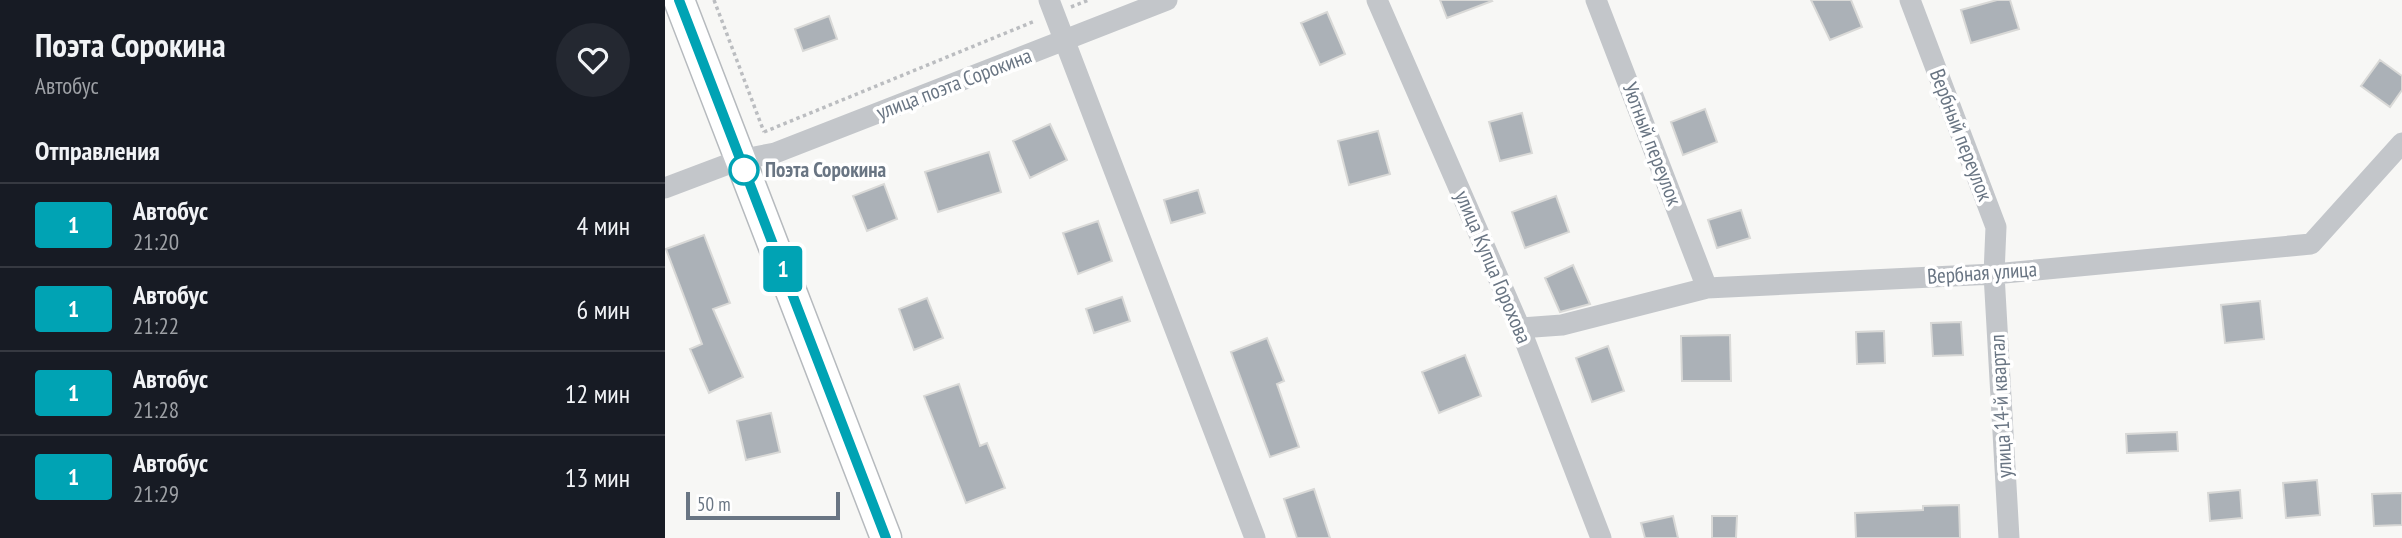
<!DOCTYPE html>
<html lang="ru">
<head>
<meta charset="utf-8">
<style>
	:root { --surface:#171b24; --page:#242831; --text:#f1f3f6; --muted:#9ea1a6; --line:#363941 }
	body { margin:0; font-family:"PT Sans Narrow",sans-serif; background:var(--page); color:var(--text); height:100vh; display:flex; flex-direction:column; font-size:26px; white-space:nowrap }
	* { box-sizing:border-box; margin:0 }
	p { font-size:23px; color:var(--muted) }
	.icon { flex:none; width:38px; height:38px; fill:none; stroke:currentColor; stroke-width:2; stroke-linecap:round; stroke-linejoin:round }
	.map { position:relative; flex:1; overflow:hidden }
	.side { display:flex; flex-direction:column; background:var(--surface); width:665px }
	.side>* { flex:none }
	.badge { padding:0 14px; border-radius:5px; font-size:24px; line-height:46px }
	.scale { position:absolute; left:21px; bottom:18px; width:154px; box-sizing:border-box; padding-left:7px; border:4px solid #697583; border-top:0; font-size:19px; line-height:24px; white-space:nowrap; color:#697583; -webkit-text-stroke:5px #fff; paint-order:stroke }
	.map>.badge { position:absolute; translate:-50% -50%; box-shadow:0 0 0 4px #fff }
	h2 { padding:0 35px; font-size:26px; line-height:63px }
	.round { display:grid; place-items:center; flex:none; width:74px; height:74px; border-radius:37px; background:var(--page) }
	.head { display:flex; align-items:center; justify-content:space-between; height:119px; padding:0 35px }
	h1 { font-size:33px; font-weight:800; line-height:52px }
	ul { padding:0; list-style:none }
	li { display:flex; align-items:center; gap:21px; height:84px; padding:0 35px; border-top:2px solid var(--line) }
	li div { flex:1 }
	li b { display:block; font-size:26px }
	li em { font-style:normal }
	li .badge { min-width:77px; font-weight:700; text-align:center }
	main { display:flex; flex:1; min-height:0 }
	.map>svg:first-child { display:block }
	.building { fill:#abb1b7; stroke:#d9d9d7; stroke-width:2 }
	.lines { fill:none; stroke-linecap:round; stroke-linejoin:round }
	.secondary-casing { stroke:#b6babe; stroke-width:33 }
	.path { stroke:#bbbdc0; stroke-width:3.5; stroke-dasharray:3.5 3.5; stroke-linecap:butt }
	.street { stroke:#c3c6ca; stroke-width:21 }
	.secondary { stroke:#fff; stroke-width:30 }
	.line-casing { stroke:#fff; stroke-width:16 }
	.line { stroke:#00a3b4; stroke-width:10 }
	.stop-dot { fill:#fff; stroke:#00a3b4; stroke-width:3.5 }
	.labels { text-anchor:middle; stroke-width:7; stroke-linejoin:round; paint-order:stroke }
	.street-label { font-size:21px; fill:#697583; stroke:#fff }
	.stop-label { font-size:21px; font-weight:bold; fill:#697583; stroke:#fff; text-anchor:start }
</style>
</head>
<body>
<main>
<section class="side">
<div class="head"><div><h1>Поэта Сорокина</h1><p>Автобус</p></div><a class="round"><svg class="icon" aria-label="heart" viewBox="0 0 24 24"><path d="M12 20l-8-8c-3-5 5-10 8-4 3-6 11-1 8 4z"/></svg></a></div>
<h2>Отправления</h2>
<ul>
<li><span class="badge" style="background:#00a3b4;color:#fff">1</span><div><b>Автобус</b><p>21:20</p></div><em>4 мин</em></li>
<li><span class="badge" style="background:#00a3b4;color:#fff">1</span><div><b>Автобус</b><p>21:22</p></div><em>6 мин</em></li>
<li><span class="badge" style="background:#00a3b4;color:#fff">1</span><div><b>Автобус</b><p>21:28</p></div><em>12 мин</em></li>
<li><span class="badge" style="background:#00a3b4;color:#fff">1</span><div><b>Автобус</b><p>21:29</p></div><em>13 мин</em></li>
</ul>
</section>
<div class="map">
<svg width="1737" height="538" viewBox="0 0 1737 538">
	<rect width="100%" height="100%" fill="#f7f7f5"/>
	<!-- building -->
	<path class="building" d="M 775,0 L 826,0 L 827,1 L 782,18 Z
		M 1146,0 L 1186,0 L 1197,27 L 1165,40 Z
		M 1332,0 L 1345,0 L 1354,29 L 1306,43 L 1296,10 Z
		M 662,12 L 680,54 L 655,65 L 636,23 Z
		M 164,16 L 172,39 L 138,51 L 130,29 Z
		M 1715,60 L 1737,76 L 1737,90 L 1725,107 L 1696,86 Z
		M 1040,109 L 1052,142 L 1018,155 L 1006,122 Z
		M 857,113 L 867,153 L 835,161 L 824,122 Z
		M 385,124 L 402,160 L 365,178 L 348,141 Z
		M 713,131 L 725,174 L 684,185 L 673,141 Z
		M 324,152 L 336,192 L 273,212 L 260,172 Z
		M 219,184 L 232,219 L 202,231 L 188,196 Z
		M 533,190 L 540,213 L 506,223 L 499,200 Z
		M 891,196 L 904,232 L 860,248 L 847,212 Z
		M 1076,210 L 1085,238 L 1052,248 L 1043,220 Z
		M 433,221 L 447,261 L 413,274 L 398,233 Z
		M 39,235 L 65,303 L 48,309 L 78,377 L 44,393 L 25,349 L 37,344 L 1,249 Z
		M 908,265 L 925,304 L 895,312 L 880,278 Z
		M 457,297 L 465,321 L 429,333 L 421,309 Z
		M 262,298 L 278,338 L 249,350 L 234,309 Z
		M 1595,301 L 1599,339 L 1560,343 L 1556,305 Z
		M 1296,322 L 1298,355 L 1268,356 L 1266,323 Z
		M 1219,331 L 1220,363 L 1192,364 L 1191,332 Z
		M 1065,335 L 1066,381 L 1017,381 L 1016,336 Z
		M 602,338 L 619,381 L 612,384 L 634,447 L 605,457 L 566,352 Z
		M 943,346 L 959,391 L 927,402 L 911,358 Z
		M 800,355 L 816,396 L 774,413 L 757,372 Z
		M 294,384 L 315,446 L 322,443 L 340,488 L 301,503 L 259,396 Z
		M 106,413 L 115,452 L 81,460 L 72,421 Z
		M 1512,432 L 1513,451 L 1462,453 L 1461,434 Z
		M 1652,480 L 1655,515 L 1621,518 L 1618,483 Z
		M 649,489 L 665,538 L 632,538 L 619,499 Z
		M 1575,490 L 1577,518 L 1545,521 L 1543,493 Z
		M 1737,493 L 1737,525 L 1709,526 L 1707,494 Z
		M 1294,505 L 1295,538 L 1191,538 L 1190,513 L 1258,510 L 1258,506 Z
		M 1008,516 L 1013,538 L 980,538 L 976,523 Z
		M 1047,516 L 1072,516 L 1071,538 L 1047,538 Z"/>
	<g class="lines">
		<defs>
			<path id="secondary" d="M 14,0 L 221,538"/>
		</defs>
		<!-- secondary casing -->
		<use href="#secondary" class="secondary-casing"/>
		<!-- path -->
		<path class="path" d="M 49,0 L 99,132
			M 406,7 L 424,0
			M 99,132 L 370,21"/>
		<!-- street -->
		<path class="street" d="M 384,0 L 590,538
			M 712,0 L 855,328 L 936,538
			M 931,0 L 1042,288
			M 1245,0 L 1331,227 L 1329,274 L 1344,538
			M 0,188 L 74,160 L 110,153 L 502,0
			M 855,328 L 897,325 L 1042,288 L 1329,274 L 1646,244 L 1737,143"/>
		<!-- secondary -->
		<use href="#secondary" class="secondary"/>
	</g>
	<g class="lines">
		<defs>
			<path id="line" d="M 14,0 L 221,538"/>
		</defs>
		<!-- line casing -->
		<use href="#line" class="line-casing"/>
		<!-- line -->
		<use href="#line" class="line"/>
	</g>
	<!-- markers -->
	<circle class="stop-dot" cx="79" cy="170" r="14"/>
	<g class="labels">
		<!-- street labels -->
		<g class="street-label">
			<text transform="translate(289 84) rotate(-21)" y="7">улица поэта Сорокина</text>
			<text transform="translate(1296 135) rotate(69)" y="7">Вербный переулок</text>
			<text transform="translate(987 144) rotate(69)" y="7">Уютный переулок</text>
			<text transform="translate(828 267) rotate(67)" y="7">улица Купца Горохова</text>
			<text transform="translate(1317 273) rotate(-4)" y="7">Вербная улица</text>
			<text transform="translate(1336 406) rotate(-93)" y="7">улица 14-й квартал</text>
		</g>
		<!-- stop labels -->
		<g class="stop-label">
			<text x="100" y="177">Поэта Сорокина</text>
		</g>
	</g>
</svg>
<div class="scale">50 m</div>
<b class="badge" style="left:118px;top:269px;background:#00a3b4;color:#fff">1</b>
</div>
</main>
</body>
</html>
